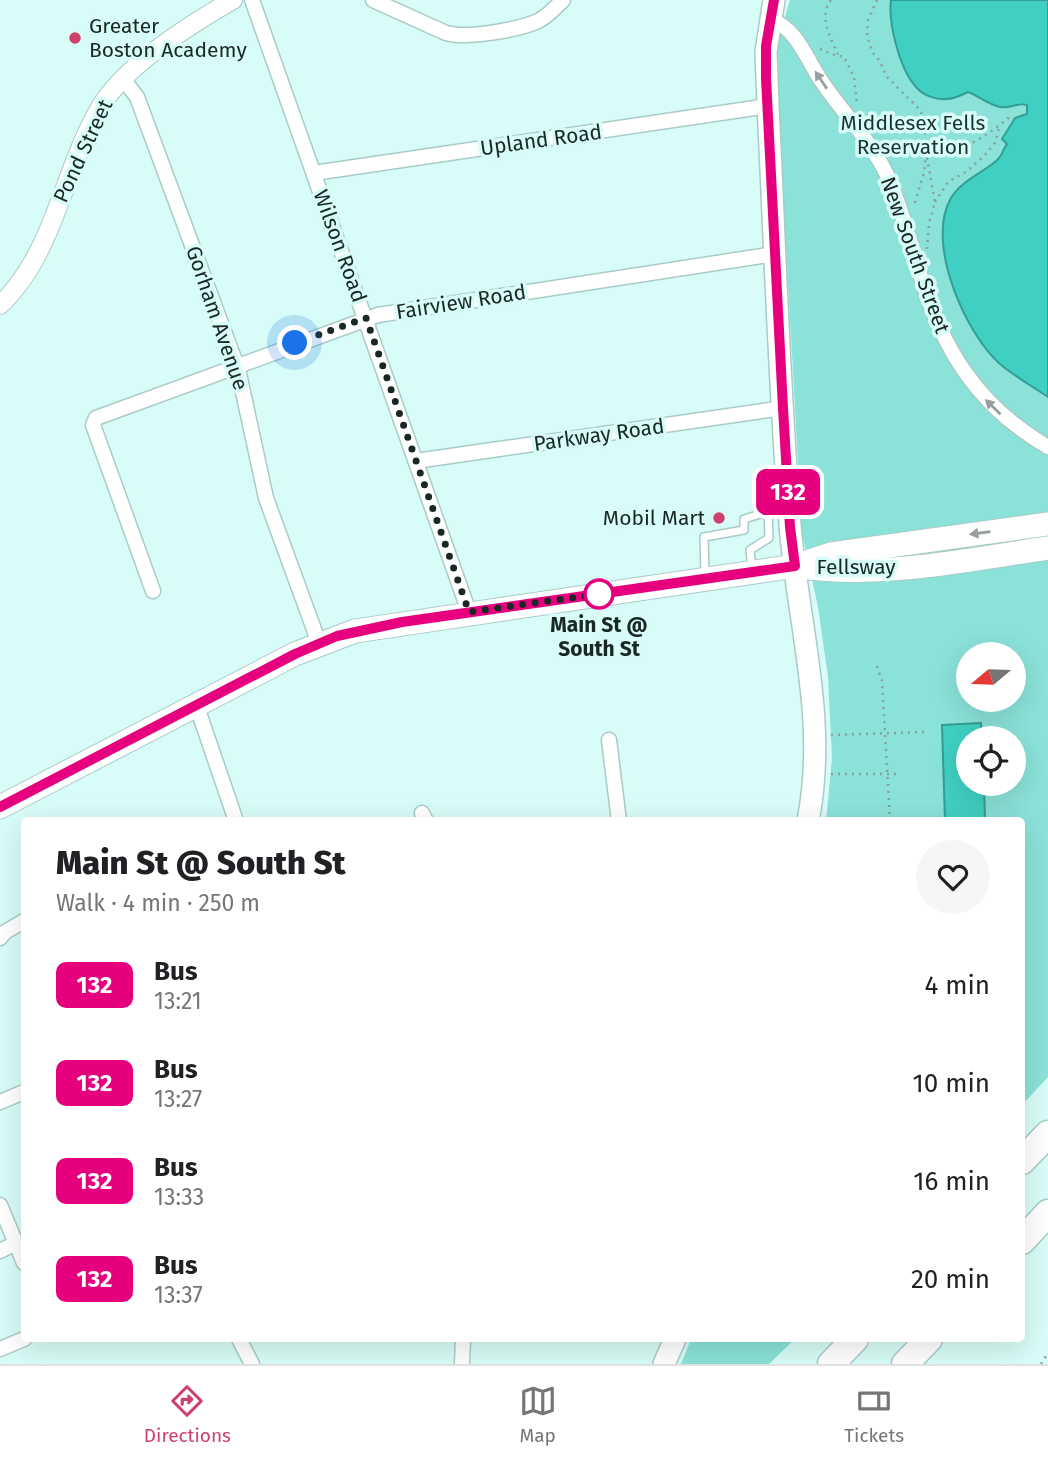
<!DOCTYPE html>
<html lang="en">
<head>
<meta charset="utf-8">
<style>
	:root { --surface:#fff; --page:#f6f6f6; --text:#202124; --muted:#757577; --line:#e0e0e0; --accent:#cd406b }
	body { margin:0; font-family:"Fira Sans",sans-serif; background:var(--page); color:var(--text); height:100vh; display:flex; flex-direction:column; font-size:26px; white-space:nowrap }
	* { box-sizing:border-box; margin:0 }
	p { font-size:23px; color:var(--muted) }
	.icon { flex:none; width:38px; height:38px; fill:none; stroke:currentColor; stroke-width:2; stroke-linecap:round; stroke-linejoin:round }
	.map { position:relative; flex:1; overflow:hidden }
	.sheet { position:absolute; left:21px; top:817px; width:1004px; height:525px; display:flex; flex-direction:column; background:var(--surface); border-radius:7px; box-shadow:0 7px 28px #0002 }
	.sheet>* { flex:none }
	.badge { padding:0 14px; border-radius:10px; font-size:24px; line-height:46px }
	.needle { width:46px; rotate:251deg }
	.fabs { position:absolute; left:956px; top:642px; display:grid; gap:14px }
	.fabs a { display:grid; place-items:center; width:70px; height:70px; border-radius:50%; background:var(--surface); box-shadow:0 7px 28px #0002; font-size:35px }
	.you { position:absolute; width:35px; height:35px; margin:-18px; border:5px solid #fff; border-radius:50%; background:#1a73e8; box-shadow:0 0 0 10px #1a73e833 }
	.map>.badge { position:absolute; translate:-50% -50%; box-shadow:0 0 0 4px #fff }
	.round { display:grid; place-items:center; flex:none; width:74px; height:74px; border-radius:37px; background:var(--page) }
	.overview { display:flex; align-items:center; justify-content:space-between; height:119px; padding:0 35px }
	h1 { font-size:33px; font-weight:800; line-height:52px }
	ul { padding:0; list-style:none }
	li { display:flex; align-items:center; gap:21px; height:98px; padding:0 35px }
	li div { flex:1 }
	li b { display:block; font-size:26px }
	li em { font-style:normal }
	li .badge { min-width:77px; font-weight:700; text-align:center }
	.tab-bar { display:flex; justify-content:space-around; align-items:center; height:98px; border-top:2px solid var(--line); background:var(--surface); font-size:19px; color:var(--muted) }
	.tab-bar a { display:grid; justify-items:center; gap:4px }
	.tab-bar .selected { color:var(--accent) }
	.map>svg:first-child { display:block }
	.green { fill:#8ae2d8; fill-rule:evenodd }
	.water { fill:#40d0c3; stroke:#349d94; stroke-width:2 }
	.lines { fill:none; stroke-linecap:round; stroke-linejoin:round }
	.service-casing { stroke:#a8cbc6; stroke-width:10 }
	.minor-casing { stroke:#a8cbc6; stroke-width:17 }
	.tertiary-casing { stroke:#a8cbc6; stroke-width:20 }
	.secondary-casing { stroke:#a8cbc6; stroke-width:24 }
	.primary-casing { stroke:#a8cbc6; stroke-width:25 }
	.motorway-casing { stroke:#a8cbc6; stroke-width:29 }
	.path { stroke:#86a19d; stroke-width:2.5; stroke-dasharray:2 5; stroke-linecap:butt }
	.service { stroke:#fff; stroke-width:7 }
	.minor { stroke:#fff; stroke-width:14 }
	.tertiary { stroke:#fff; stroke-width:18 }
	.secondary { stroke:#fff; stroke-width:21 }
	.primary { stroke:#fff; stroke-width:23 }
	.motorway { stroke:#fff; stroke-width:26 }
	.oneway { fill:#989e9d }
	.line-casing { stroke:#fff; stroke-width:16 }
	.line { stroke:#e6007e; stroke-width:10 }
	.walk { stroke:#192725; stroke-width:7; stroke-dasharray:0 12.6 }
	.poi-dot { fill:#cd406b; stroke:#d8fcf7; stroke-width:2.5 }
	.stop-dot { fill:#fff; stroke:#e6007e; stroke-width:3.5 }
	.labels { text-anchor:middle; stroke-width:7; stroke-linejoin:round; paint-order:stroke }
	.poi-label { font-size:21px; fill:#192725; stroke:#d8fcf7; text-anchor:start }
	.park-label { font-size:21px; fill:#1b3330; stroke:#d8fcf7 }
	.street-label { font-size:21px; fill:#192725; stroke:#d8fcf7 }
	.stop-label { font-size:21px; font-weight:bold; fill:#192725; stroke:#d8fcf7 }
</style>
</head>
<body>
<div class="map">
<svg width="1048" height="1364" viewBox="0 0 1048 1364">
	<rect width="100%" height="100%" fill="#d8fcf7"/>
	<!-- green -->
	<path class="green" d="M 790,0 L 1048,0 L 1048,1077 L 1022,1105 L 1022,821 L 826,821 L 832,758 L 828,677 L 818,607 L 802,533 L 779,121 L 778,39 ZM 968,654 L 1013,654 L 1013,700 L 968,700 ZM 968,738 L 1013,738 L 1013,784 L 968,784 Z
		M 691,1339 L 795,1339 L 769,1364 L 681,1364 Z"/>
	<!-- water -->
	<path class="water" d="M 891,0 L 1048,0 L 1048,397 C 1032,386 1014,376 1000,364 C 965,333 925,242 951,198 C 961,181 981,174 996,161 C 1003,156 1002,150 1007,144 L 1002,139 L 1015,118 L 1027,114 L 1027,105 C 1018,102 1010,109 1000,107 C 989,105 979,96 968,92 C 962,95 954,99 947,99 C 937,100 924,96 917,88 C 900,71 888,23 891,0 Z
		M 981,723 L 982,738 L 968,738 L 968,784 L 984,784 L 985,819 L 945,821 L 942,725 Z"/>
	<g class="lines">
		<defs>
			<path id="service" d="M 752,570 L 750,550 L 769,538 L 768,512
				M 705,575 L 704,537 L 744,530 L 744,519 L 787,506"/>
			<path id="minor" d="M 252,0 L 469,612
				M 373,0 L 446,33 C 467,39 518,30 538,21 C 548,16 555,8 563,0
				M 770,19 C 797,29 805,56 820,79 C 841,111 870,139 887,175 C 901,206 909,239 919,271 C 942,349 977,406 1048,447
				M 123,79 L 137,97 L 238,369 L 266,498 L 319,643
				M 314,173 L 768,106
				M 416,461 L 783,408
				M 153,591 L 93,425 L 96,418 L 378,315 L 775,254
				M 196,704 L 236,821
				M 609,740 L 619,821
				M 422,813 L 426,821
				M 0,938 L 5,932 L 24,921
				M 0,1102 L 24,1092
				M 0,1205 L 24,1263
				M 0,1251 L 16,1243
				M 239,1339 L 252,1364
				M 0,1349 L 24,1339
				M 462,1364 L 463,1339"/>
			<path id="tertiary" d="M 0,305 C 55,253 63,169 101,106 C 126,65 191,24 233,0"/>
			<path id="secondary" d="M 774,0 L 766,52 L 768,106 C 775,246 779,386 790,525 C 798,626 828,719 808,821
				M 664,1364 L 675,1339"/>
			<path id="primary" d="M 801,567 C 883,578 967,560 1048,548
				M 0,807 L 295,654 L 355,631 L 795,566 L 831,554 L 1048,524"/>
			<path id="motorway" d="M 1022,1161 L 1048,1134
				M 1022,1241 L 1048,1213
				M 831,1364 L 855,1339
				M 905,1364 L 929,1339"/>
		</defs>
		<!-- service casing -->
		<use href="#service" class="service-casing"/>
		<!-- minor casing -->
		<use href="#minor" class="minor-casing"/>
		<!-- tertiary casing -->
		<use href="#tertiary" class="tertiary-casing"/>
		<!-- secondary casing -->
		<use href="#secondary" class="secondary-casing"/>
		<!-- primary casing -->
		<use href="#primary" class="primary-casing"/>
		<!-- motorway casing -->
		<use href="#motorway" class="motorway-casing"/>
		<!-- path -->
		<path class="path" d="M 831,0 C 818,17 831,38 838,55
			M 877,0 L 868,20 L 867,36 L 873,53 L 879,60 L 887,77 L 920,110 L 925,122 L 926,152 L 924,173 L 914,205
			M 820,49 L 831,54 L 844,57 L 854,77 L 857,105
			M 935,202 L 949,181 L 966,172 L 984,156 L 995,143 L 999,128
			M 927,249 L 929,223 L 935,202 L 926,152 C 964,153 984,138 1012,115
			M 877,666 L 882,681 L 890,821
			M 831,735 L 926,732
			M 831,774 L 901,774
			M 1041,1364 L 1048,1353"/>
		<!-- service -->
		<use href="#service" class="service"/>
		<!-- minor -->
		<use href="#minor" class="minor"/>
		<!-- tertiary -->
		<use href="#tertiary" class="tertiary"/>
		<!-- secondary -->
		<use href="#secondary" class="secondary"/>
		<!-- primary -->
		<use href="#primary" class="primary"/>
		<!-- motorway -->
		<use href="#motorway" class="motorway"/>
	</g>
	<!-- one-way arrows -->
	<defs><path id="oneway-solid" d="M-6-.8H1V-3.2L6.5 0L1 3.2V.8H-6Z" transform="scale(1.75)"/></defs>
	<g class="oneway">
		<use href="#oneway-solid" transform="translate(821 80) rotate(-124)"/>
		<use href="#oneway-solid" transform="translate(993 407) rotate(-136)"/>
		<use href="#oneway-solid" transform="translate(980 533) rotate(172)"/>
	</g>
	<g class="lines">
		<defs>
			<path id="line" d="M 0,807 L 295,654 L 337,636 L 402,622 L 795,566 L 790,527 L 783,408 L 766,78 L 766,46 L 774,0"/>
		</defs>
		<!-- line casing -->
		<use href="#line" class="line-casing"/>
		<!-- line -->
		<use href="#line" class="line"/>
		<!-- walk -->
		<path class="walk" d="M 295,343 L 366,318 L 469,612 L 599,594"/>
	</g>
	<!-- markers -->
	<g class="poi-dot">
		<circle cx="75" cy="38" r="7"/>
		<circle cx="719" cy="518" r="7"/>
	</g>
	<circle class="stop-dot" cx="599" cy="594" r="14"/>
	<g class="labels">
		<!-- poi labels -->
		<g class="poi-label">
			<text x="89" y="33">Greater<tspan x="89" dy="24">Boston Academy</tspan></text>
			<text x="705" y="525" text-anchor="end">Mobil Mart</text>
		</g>
		<!-- park labels -->
		<g class="park-label">
			<text x="913" y="130">Middlesex Fells<tspan x="913" dy="24">Reservation</tspan></text>
		</g>
		<!-- street labels -->
		<g class="street-label">
			<text transform="translate(541 140) rotate(-8)" y="7">Upland Road</text>
			<text transform="translate(83 151) rotate(-65)" y="7">Pond Street</text>
			<text transform="translate(340 246) rotate(70)" y="7">Wilson Road</text>
			<text transform="translate(915 255) rotate(70)" y="7">New South Street</text>
			<text transform="translate(461 302) rotate(-9)" y="7">Fairview Road</text>
			<text transform="translate(217 318) rotate(71)" y="7">Gorham Avenue</text>
			<text transform="translate(599 435) rotate(-8)" y="7">Parkway Road</text>
			<text x="856" y="574">Fellsway</text>
		</g>
		<!-- stop labels -->
		<g class="stop-label">
			<text x="599" y="632">Main St @<tspan x="599" dy="24">South St</tspan></text>
		</g>
	</g>
</svg>
<div class="fabs">
<a><svg class="needle" viewBox="-14 -14 28 28"><path d="M0-13l5 13h-10z" fill="#e53935"/><path d="M0 13l5-13h-10z" fill="#757577"/></svg></a>
<a><svg class="icon" aria-label="locate" viewBox="0 0 24 24"><circle cx="12" cy="12" r="6"/><path d="M12 2v4M12 18v4M2 12h4M18 12h4"/></svg></a>
</div>
<div class="you" style="left:295px;top:343px"></div>
<b class="badge" style="left:788px;top:492px;background:#e6007e;color:#fff">132</b>
<section class="sheet">
<div class="overview"><div><h1>Main St @ South St</h1><p>Walk · 4 min · 250 m</p></div><a class="round"><svg class="icon" aria-label="heart" viewBox="0 0 24 24"><path d="M12 20l-8-8c-3-5 5-10 8-4 3-6 11-1 8 4z"/></svg></a></div>
<ul>
<li><span class="badge" style="background:#e6007e;color:#fff">132</span><div><b>Bus</b><p>13:21</p></div><em>4 min</em></li>
<li><span class="badge" style="background:#e6007e;color:#fff">132</span><div><b>Bus</b><p>13:27</p></div><em>10 min</em></li>
<li><span class="badge" style="background:#e6007e;color:#fff">132</span><div><b>Bus</b><p>13:33</p></div><em>16 min</em></li>
<li><span class="badge" style="background:#e6007e;color:#fff">132</span><div><b>Bus</b><p>13:37</p></div><em>20 min</em></li>
</ul>
</section>
</div>
<nav class="tab-bar">
<a class="selected"><svg class="icon" aria-label="directions" viewBox="0 0 24 24"><path d="M12 3l9 9-9 9-9-9zM9 14v-3h6M13 9l2 2-2 2"/></svg>Directions</a>
<a><svg class="icon" aria-label="map" viewBox="0 0 24 24"><path d="M3 6l6-2 6 2 6-2v14l-6 2-6-2-6 2zM9 4v14M15 6v14"/></svg>Map</a>
<a><svg class="icon" aria-label="tickets" viewBox="0 0 24 24"><path d="M3 7h18v10H3zM15 7v10"/></svg>Tickets</a>
</nav>
</body>
</html>
